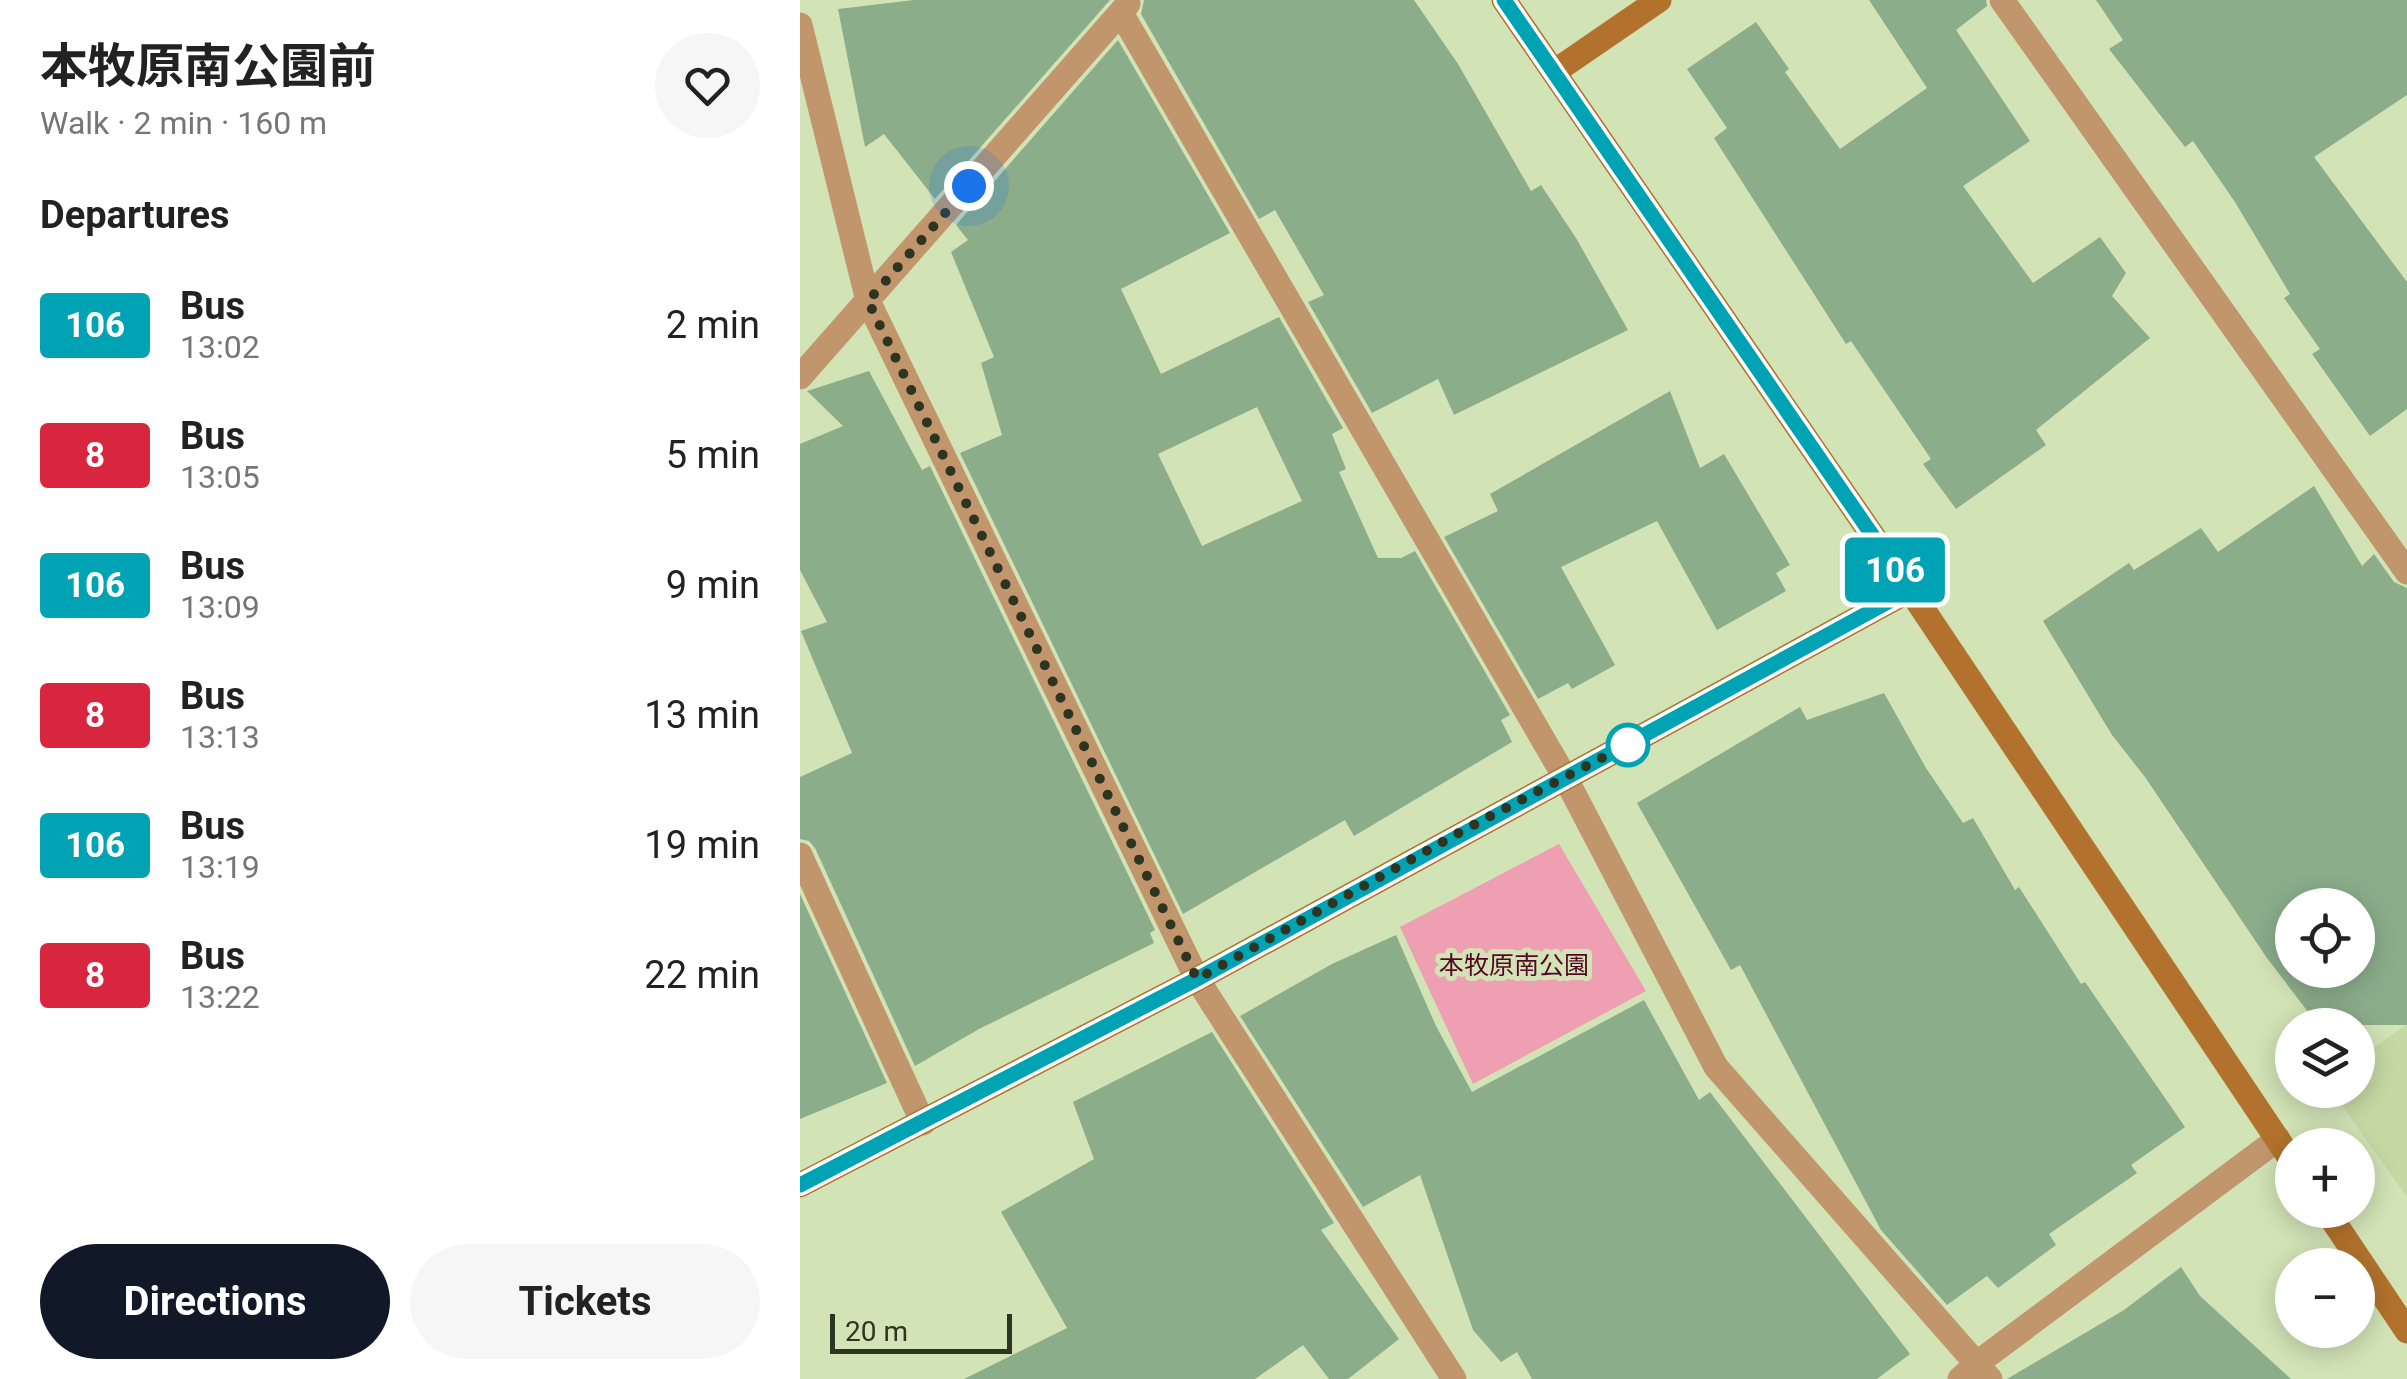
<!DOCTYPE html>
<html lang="en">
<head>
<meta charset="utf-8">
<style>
	:root { --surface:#fff; --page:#f6f6f6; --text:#222; --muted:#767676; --accent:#111827 }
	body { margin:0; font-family:Roboto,"Noto Sans JP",sans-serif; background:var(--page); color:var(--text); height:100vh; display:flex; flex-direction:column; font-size:38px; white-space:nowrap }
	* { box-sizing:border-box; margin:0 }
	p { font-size:32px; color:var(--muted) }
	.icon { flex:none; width:55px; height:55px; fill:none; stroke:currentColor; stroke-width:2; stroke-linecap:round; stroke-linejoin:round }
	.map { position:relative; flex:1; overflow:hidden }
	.drawer { display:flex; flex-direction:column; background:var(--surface); width:800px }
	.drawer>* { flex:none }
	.badge { padding:0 20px; border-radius:8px; font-size:35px; line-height:65px }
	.fabs { position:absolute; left:1475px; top:888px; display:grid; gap:20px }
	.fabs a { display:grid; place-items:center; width:100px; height:100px; border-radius:50%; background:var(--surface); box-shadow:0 5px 25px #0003; font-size:50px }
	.scale { position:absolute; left:30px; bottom:25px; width:182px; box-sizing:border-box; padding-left:10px; border:5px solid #2e3422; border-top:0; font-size:28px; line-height:35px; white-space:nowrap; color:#2e3422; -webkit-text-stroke:8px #d2e3b6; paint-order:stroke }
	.you { position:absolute; width:50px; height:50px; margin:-25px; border:8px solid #fff; border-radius:50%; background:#1a73e8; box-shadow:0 0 0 15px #1a73e833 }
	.map>.badge { position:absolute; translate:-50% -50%; box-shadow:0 0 0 5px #fff }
	h2 { padding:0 40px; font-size:38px; line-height:90px }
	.round { display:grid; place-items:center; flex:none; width:105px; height:105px; border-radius:52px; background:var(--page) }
	.headline { display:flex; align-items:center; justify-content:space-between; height:170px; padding:0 40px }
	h1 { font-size:48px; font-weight:700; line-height:75px }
	.cta { display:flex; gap:20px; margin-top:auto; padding:20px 40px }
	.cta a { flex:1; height:115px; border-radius:60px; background:var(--accent); color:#fff; font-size:40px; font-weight:700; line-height:115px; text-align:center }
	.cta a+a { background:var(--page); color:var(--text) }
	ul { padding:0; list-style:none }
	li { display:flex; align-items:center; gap:30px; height:130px; padding:0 40px }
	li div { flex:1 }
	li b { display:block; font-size:38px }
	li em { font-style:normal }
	li .badge { min-width:110px; font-weight:700; text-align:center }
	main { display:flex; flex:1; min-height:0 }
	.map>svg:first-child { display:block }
	.built { fill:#c5d9a4 }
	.green { fill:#ee9fb1 }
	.building { fill:#8bad8a; fill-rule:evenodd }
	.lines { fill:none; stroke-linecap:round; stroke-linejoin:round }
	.street { stroke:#c2966d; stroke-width:25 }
	.secondary { stroke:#b2722d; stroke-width:25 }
	.line-casing { stroke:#fff; stroke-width:22 }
	.line { stroke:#00a3b4; stroke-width:15 }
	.walk { stroke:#2e3422; stroke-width:10; stroke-dasharray:0 18 }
	.stop-dot { fill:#fff; stroke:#00a3b4; stroke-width:5 }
	.labels { text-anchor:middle; stroke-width:10; stroke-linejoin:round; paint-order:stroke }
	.park-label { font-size:25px; fill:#550525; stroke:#d2e3b6 }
</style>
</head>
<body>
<main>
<section class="drawer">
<div class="headline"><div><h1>本牧原南公園前</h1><p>Walk · 2 min · 160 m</p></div><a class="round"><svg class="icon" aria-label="heart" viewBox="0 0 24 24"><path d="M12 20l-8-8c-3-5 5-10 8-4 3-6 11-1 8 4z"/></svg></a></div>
<h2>Departures</h2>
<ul>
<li><span class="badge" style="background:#00a3b4;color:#fff">106</span><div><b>Bus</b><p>13:02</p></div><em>2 min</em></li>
<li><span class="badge" style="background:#d7263d;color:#fff">8</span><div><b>Bus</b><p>13:05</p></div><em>5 min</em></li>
<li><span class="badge" style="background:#00a3b4;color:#fff">106</span><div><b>Bus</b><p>13:09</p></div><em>9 min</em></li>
<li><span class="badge" style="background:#d7263d;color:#fff">8</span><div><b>Bus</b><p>13:13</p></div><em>13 min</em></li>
<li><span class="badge" style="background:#00a3b4;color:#fff">106</span><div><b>Bus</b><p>13:19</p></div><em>19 min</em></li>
<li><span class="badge" style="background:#d7263d;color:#fff">8</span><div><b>Bus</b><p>13:22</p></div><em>22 min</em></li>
</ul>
<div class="cta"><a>Directions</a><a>Tickets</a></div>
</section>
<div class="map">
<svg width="1607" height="1379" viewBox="0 0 1607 1379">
	<rect width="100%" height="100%" fill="#d2e3b6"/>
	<!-- built -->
	<path class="built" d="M 1607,1024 L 1607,1197 L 1531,1090 L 1558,1090 L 1558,1059 Z"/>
	<!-- green -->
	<path class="green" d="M 759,844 L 846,991 L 673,1084 L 600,927 Z"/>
	<!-- building -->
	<path class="building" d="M 114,0 L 310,0 L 135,199 L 84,134 L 65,147 L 38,9 Z
		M 344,0 L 614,0 L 658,64 L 731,191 L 741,185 L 776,238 L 828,330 L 654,415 L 638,379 L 572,413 L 508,302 L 524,295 L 475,210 L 459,219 L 341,14 Z
		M 1069,0 L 1186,0 L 1187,6 L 1156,30 L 1230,141 L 1163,186 L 1233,283 L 1300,237 L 1326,273 L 1312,296 L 1350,338 L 1236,430 L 1246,445 L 1156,509 L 1123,464 L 1131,459 L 1051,341 L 1046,344 L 914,138 L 927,128 L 887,69 L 956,22 L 989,69 L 985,72 L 1040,149 L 1127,88 Z
		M 1296,0 L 1607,0 L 1607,95 L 1514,157 L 1607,282 L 1607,409 L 1570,436 L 1512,354 L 1520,349 L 1484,298 L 1490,294 L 1435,202 L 1393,141 L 1385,147 L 1309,49 L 1323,40 Z
		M 318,40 L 430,233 L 321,289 L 361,374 L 479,317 L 543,428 L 532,434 L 546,469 L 539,472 L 578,558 L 601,558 L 615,551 L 710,715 L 701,720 L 712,742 L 554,836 L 545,820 L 383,914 L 160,453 L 202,435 L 181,363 L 194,357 L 151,252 L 168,240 L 156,225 ZM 457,407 L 502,501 L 402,546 L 358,454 Z
		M 69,371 L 122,470 L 130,466 L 355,930 L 350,933 L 354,943 L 179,1029 L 115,1066 L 15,848 L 9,841 L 0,839 L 0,777 L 52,753 L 1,631 L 27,622 L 0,570 L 0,444 L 43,426 L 7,391 Z
		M 870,391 L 900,468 L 924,454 L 990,565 L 976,573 L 986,591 L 917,630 L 857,521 L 761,567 L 815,665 L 772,689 L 768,683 L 738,699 L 644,537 L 698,511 L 690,494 Z
		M 1514,486 L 1562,566 L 1574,554 L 1594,582 L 1607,588 L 1607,1025 L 1518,1025 L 1467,958 L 1345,777 L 1312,735 L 1243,621 L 1329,563 L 1334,570 L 1401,528 L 1418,552 ZM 1492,905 L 1558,905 L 1558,970 L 1492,970 Z
		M 1084,693 L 1126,768 L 1163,823 L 1173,818 L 1215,890 L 1219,887 L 1281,984 L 1285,982 L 1385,1127 L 1331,1165 L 1337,1173 L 1249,1234 L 1256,1245 L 1198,1288 L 1187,1276 L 1147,1305 L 1081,1230 L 940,965 L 931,970 L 837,803 L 1000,707 L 1007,720 Z
		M 0,894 L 87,1083 L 0,1119 Z
		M 596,935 L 636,1026 L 672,1092 L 844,1000 L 899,1100 L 910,1092 L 1110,1354 L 1077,1379 L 732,1379 L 717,1352 L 701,1362 L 673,1330 L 620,1175 L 563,1207 L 440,1016 L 532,964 Z
		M 412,1032 L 534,1223 L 521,1230 L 599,1339 L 548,1379 L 529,1379 L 503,1345 L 455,1379 L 164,1379 L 267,1328 L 201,1212 L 294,1159 L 273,1102 Z
		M 1381,1267 L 1400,1296 L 1491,1379 L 1207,1379 L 1324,1310 Z"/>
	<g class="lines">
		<!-- street -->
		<path class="street" d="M 1202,0 L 1607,572
			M 321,13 L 766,779 L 916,1067 L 1190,1379
			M 0,25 L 68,301 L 397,979 L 654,1379
			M 0,377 L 328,4
			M 0,855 L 123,1123
			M 1160,1379 L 1176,1364 L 1478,1139"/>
		<!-- secondary -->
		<path class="secondary" d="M 704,0 L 1110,590 L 1492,1161
			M 754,72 L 859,0
			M 0,1185 L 397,979 L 1110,590
			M 1526,1210 L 1607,1331"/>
	</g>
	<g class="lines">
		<defs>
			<path id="line" d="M 0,1185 L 397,979 L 1110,590 L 704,0"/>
		</defs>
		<!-- line casing -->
		<use href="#line" class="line-casing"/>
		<!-- line -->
		<use href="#line" class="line"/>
		<!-- walk -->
		<path class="walk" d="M 169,186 L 68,301 L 397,979 L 664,830 L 834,741 L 828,745"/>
	</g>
	<!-- markers -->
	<circle class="stop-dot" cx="828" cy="745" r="20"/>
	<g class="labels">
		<!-- park labels -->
		<g class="park-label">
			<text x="714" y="974">本牧原南公園</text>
		</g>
	</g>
</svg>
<div class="fabs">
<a><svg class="icon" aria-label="locate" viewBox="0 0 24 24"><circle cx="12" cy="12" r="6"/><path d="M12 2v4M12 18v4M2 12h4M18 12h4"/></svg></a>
<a><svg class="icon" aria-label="layers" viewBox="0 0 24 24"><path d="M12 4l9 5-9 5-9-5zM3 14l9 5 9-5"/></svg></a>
<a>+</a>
<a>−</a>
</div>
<div class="scale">20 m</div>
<div class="you" style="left:169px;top:186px"></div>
<b class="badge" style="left:1095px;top:570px;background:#00a3b4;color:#fff">106</b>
</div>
</main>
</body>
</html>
